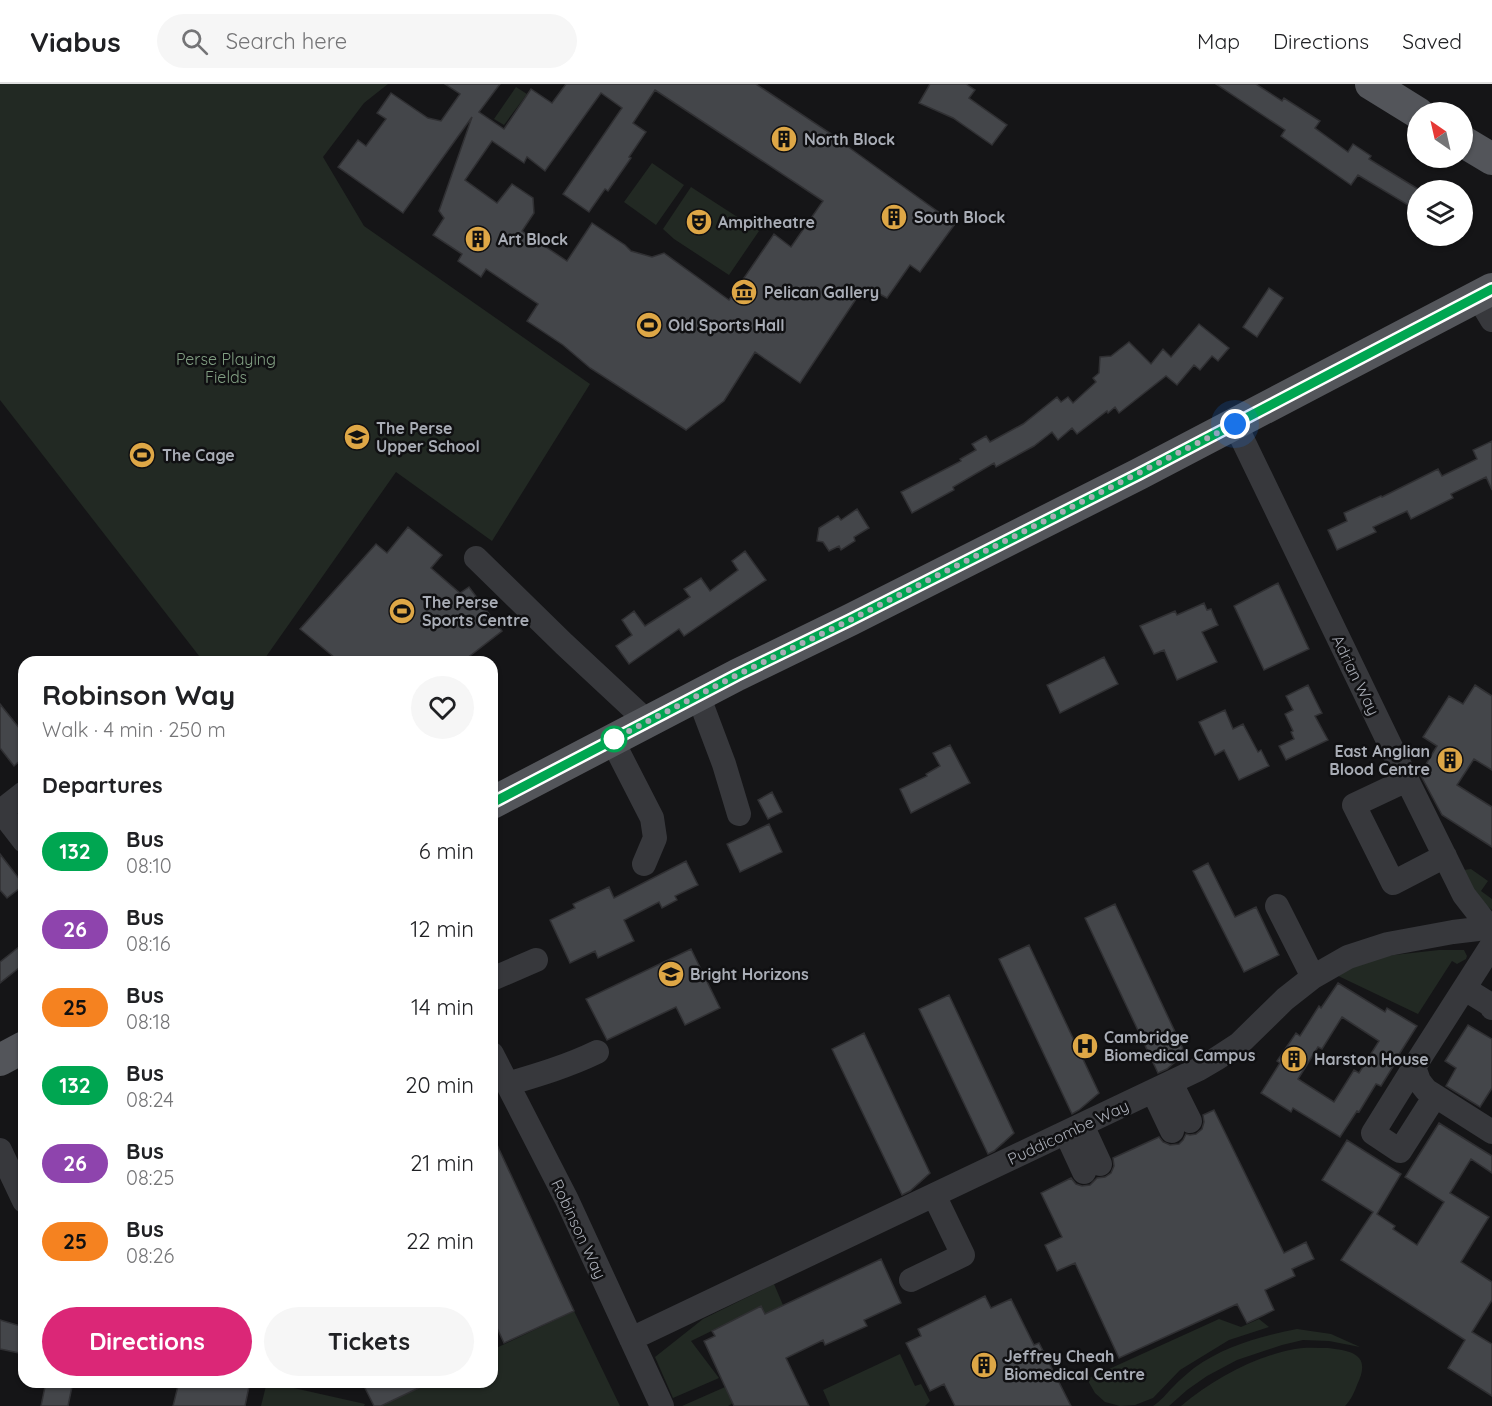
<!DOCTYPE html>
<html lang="en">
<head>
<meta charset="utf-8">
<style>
	:root { --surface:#fff; --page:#f6f6f6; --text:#202124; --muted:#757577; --line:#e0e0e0; --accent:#db2777 }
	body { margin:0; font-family:Quicksand,sans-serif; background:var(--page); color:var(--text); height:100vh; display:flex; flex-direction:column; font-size:22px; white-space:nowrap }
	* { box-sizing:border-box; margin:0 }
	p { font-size:20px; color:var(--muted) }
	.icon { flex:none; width:33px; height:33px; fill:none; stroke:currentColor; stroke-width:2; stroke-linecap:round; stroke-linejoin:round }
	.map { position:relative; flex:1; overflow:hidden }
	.drawer { position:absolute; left:18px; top:572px; width:480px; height:732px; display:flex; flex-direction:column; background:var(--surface); border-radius:18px; box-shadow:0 2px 4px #0004 }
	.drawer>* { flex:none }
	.badge { padding:0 12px; border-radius:20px; font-size:21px; line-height:39px }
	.needle { width:39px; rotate:326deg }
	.tools { position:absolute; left:1407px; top:18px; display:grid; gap:12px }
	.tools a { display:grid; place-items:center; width:66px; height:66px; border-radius:50%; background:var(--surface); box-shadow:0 2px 4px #0004; font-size:30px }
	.you { position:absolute; width:30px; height:30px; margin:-15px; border:4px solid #fff; border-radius:50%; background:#1a73e8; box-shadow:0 0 0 9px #1a73e833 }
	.map>.badge { position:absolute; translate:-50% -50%; box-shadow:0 0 0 3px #fff }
	h2 { padding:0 24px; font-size:22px; line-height:54px }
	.round { display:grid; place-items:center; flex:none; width:63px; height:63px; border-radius:32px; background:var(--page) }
	.summary { display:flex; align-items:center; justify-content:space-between; height:102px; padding:0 24px }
	h1 { font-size:28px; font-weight:700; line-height:45px }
	.action { display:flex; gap:12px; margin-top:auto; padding:12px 24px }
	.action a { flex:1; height:69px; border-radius:36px; background:var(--accent); color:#fff; font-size:24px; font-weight:700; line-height:69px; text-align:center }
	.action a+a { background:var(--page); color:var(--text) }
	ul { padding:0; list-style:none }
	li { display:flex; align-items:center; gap:18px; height:78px; padding:0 24px }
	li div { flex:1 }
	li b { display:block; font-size:22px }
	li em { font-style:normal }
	li .badge { min-width:66px; font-weight:700; text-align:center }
	header { display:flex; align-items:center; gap:36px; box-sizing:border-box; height:84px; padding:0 30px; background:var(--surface); border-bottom:2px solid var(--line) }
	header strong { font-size:28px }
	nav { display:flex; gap:33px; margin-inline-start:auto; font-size:21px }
	.search { width:420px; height:54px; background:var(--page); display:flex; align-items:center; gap:15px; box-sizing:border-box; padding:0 21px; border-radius:33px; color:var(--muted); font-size:22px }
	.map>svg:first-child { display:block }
	.green { fill:#222923 }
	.building { fill:#44464a; stroke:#303033; stroke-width:1.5; fill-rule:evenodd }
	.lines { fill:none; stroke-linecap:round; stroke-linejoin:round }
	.minor { stroke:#37383c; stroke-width:24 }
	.major { stroke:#53555a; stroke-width:32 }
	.line-casing { stroke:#fff; stroke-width:14 }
	.line { stroke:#00a651; stroke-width:9 }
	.walk { stroke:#a9adb6; stroke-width:6; stroke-dasharray:0 10.8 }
	.stop-dot { fill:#fff; stroke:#00a651; stroke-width:3 }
	.labels { text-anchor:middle; stroke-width:5; stroke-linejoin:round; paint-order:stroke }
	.poi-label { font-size:16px; font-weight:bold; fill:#a9adb6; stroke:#101012; text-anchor:start }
	.park-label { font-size:16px; fill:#829f83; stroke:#101012 }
	.street-label { font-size:16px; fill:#a9adb6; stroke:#101012 }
</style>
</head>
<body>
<header>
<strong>Viabus</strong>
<div class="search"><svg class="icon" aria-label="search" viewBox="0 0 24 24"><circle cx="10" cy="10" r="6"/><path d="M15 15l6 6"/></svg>Search here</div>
<nav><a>Map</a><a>Directions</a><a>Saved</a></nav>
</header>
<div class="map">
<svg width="1492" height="1322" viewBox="0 0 1492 1322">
	<rect width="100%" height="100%" fill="#151517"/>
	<!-- green -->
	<path class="green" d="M 0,0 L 388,0 L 364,19 L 323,73 L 364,142 L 590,300 L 492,457 L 396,388 L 263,577 L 203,577 L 0,316 Z
		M 516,3 L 527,10 L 504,41 L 494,35 Z
		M 652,79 L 684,101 L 656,141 L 624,118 Z
		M 691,103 L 759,147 L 729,191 L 674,155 L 663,145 Z
		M 1471,785 L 1488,797 L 1481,807 L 1492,815 L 1492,826 L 1477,814 L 1464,786 Z
		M 1439,866 L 1464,866 L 1467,872 L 1466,875 L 1457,880 L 1452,877 L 1418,930 L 1332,889 L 1367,874 Z
		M 774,1200 L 783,1221 L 765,1230 L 761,1223 L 691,1257 L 719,1294 L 673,1314 L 655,1273 L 703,1235 Z
		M 574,1227 L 620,1322 L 381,1322 L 431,1298 L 492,1298 L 492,1266 Z
		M 1219,1235 L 1241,1243 L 1259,1235 L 1269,1243 L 1229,1256 L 1180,1286 L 1153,1314 L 1135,1321 L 1120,1322 L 1105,1318 L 1095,1309 L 1087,1295 Z
		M 1297,1245 L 1331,1250 L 1360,1263 L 1329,1257 L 1303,1256 L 1282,1261 L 1237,1276 L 1207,1292 L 1187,1306 L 1169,1322 L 1153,1322 C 1161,1317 1167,1309 1173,1303 C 1179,1296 1187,1290 1194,1284 C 1224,1262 1261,1252 1297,1245 Z
		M 1328,1264 C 1355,1267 1371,1272 1357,1301 C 1354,1309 1351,1316 1345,1322 L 1181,1322 C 1214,1295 1253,1273 1295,1265 C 1305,1263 1317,1264 1328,1264 Z
		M 900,1270 L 915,1302 L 921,1300 L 930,1317 L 925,1322 L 830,1322 L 823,1306 Z
		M 741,1296 L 735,1318 L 728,1322 L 682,1322 Z
		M 267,1298 L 365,1320 L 364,1322 L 261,1322 Z"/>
	<!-- building -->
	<path class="building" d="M 445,0 L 500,0 L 479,28 L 504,45 L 531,5 L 552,19 L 566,0 L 756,0 L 848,61 L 847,62 L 955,140 L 920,188 L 910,181 L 887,214 L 874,207 L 870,212 L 862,206 L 800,299 L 755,268 L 724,317 L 686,346 L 590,284 L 563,261 L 527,237 L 538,220 L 486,185 L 481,193 L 458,177 L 462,170 L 433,151 L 444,134 L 439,127 L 472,33 L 403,129 L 338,83 L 358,56 L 366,62 L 386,35 L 377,29 L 391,9 L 428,34 L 441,37 L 460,10 ZM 655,6 L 823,117 L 791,163 L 774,150 L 729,216 L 664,169 L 652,173 L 631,167 L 625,161 L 592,139 L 567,177 L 522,147 L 534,129 L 533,114 L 512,100 L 497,119 L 465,96 L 492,57 L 524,79 L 527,73 L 545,87 L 601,9 L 622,24 L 563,110 L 589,128 L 605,105 L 608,107 L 631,74 L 629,73 L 646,48 L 633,39 Z
		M 930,0 L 966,0 L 975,6 L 969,14 L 1007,41 L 992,61 L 953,34 L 919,19 Z
		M 1216,0 L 1256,0 L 1282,17 L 1284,14 L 1320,37 L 1315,44 L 1348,68 L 1353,60 L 1371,72 L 1369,75 L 1418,105 L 1418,127 L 1358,91 L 1351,101 L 1281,52 L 1285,46 Z
		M 1269,204 L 1283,214 L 1257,253 L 1243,243 Z
		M 1199,240 L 1229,264 L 1218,277 L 1212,272 L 1200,286 L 1194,281 L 1177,301 L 1166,292 L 1119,329 L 1115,323 L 1108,329 L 1107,327 L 1077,350 L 1072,344 L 1058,356 L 1052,348 L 1034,362 L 996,383 L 994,379 L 953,403 L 954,406 L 912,429 L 901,408 L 961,377 L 960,375 L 976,366 L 972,360 L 986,352 L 990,358 L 1023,340 L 1057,313 L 1061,318 L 1068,313 L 1073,319 L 1096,298 L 1093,294 L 1099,289 L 1100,273 L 1111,272 L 1129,258 L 1151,280 L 1163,265 L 1171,273 Z
		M 1492,357 L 1492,406 L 1486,393 L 1451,410 L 1453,414 L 1411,435 L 1407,427 L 1373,443 L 1376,448 L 1337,466 L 1328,446 L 1347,437 L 1344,429 L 1381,412 L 1382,413 L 1438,385 L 1442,392 L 1477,375 L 1473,366 Z
		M 857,425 L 869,444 L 854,453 L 855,457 L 841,466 L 839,462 L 829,467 L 823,458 L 817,457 L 819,444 L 838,432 L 841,436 Z
		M 408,443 L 442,471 L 431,484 L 460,509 L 469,503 L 502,547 L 462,578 L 340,578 L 300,545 L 376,460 L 387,469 Z
		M 745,467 L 766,496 L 684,552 L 679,545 L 629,580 L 616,562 L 632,551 L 622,536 L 634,527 L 645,542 L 690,513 L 684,505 L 701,494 L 710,507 L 738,486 L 732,477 Z
		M 1278,499 L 1309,565 L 1264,586 L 1234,522 Z
		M 1204,519 L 1207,526 L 1211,525 L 1218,541 L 1202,548 L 1217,578 L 1177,596 L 1164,566 L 1154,570 L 1140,542 L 1175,527 L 1177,531 Z
		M 1104,573 L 1118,600 L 1060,629 L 1047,601 Z
		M 1308,601 L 1322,629 L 1315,632 L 1328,656 L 1286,676 L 1279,662 L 1294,655 L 1291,648 L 1293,647 L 1285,630 L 1293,626 L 1286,612 Z
		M 1475,601 L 1492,612 L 1492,686 L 1474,675 L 1457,701 L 1492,723 L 1492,763 L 1442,731 L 1420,690 L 1437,662 L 1423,653 L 1449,612 L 1463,620 Z
		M 0,620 L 24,650 L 24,673 L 14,682 L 0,664 Z
		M 1225,626 L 1233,645 L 1243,640 L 1258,668 L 1261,666 L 1269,682 L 1239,696 L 1224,666 L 1215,671 L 1199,638 Z
		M 950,661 L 970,699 L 911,729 L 900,705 L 927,692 L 926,690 L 940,682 L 933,669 Z
		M 772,708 L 782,728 L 768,735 L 758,716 Z
		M 769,740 L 782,768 L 740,788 L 727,760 Z
		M 0,770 L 24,801 L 7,814 L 0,806 Z
		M 686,777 L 698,801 L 675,812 L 677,816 L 662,824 L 659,818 L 624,836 L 634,857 L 598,874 L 595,867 L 570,879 L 550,836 L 575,824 L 573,820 L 609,803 L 614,814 Z
		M 1208,779 L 1235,833 L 1256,823 L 1279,871 L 1244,888 L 1193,787 Z
		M 1115,820 L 1185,969 L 1167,985 L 1158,989 L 1085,834 Z
		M 24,859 L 24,880 L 0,899 L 0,878 Z
		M 1029,861 L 1099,1009 L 1079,1026 L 1072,1030 L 999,875 Z
		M 691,865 L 720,924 L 685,941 L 676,923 L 607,956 L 586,915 Z
		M 1338,899 L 1385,928 L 1387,924 L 1417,942 L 1398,972 L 1399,973 L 1381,1002 L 1376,1000 L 1359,1028 L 1357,1027 L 1340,1053 L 1293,1024 L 1291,1028 L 1261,1009 L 1280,979 L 1277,977 L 1296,949 L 1300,952 L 1319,922 L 1321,924 ZM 1342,933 L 1379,957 L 1359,989 L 1354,986 L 1334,1018 L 1298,995 L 1318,963 L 1322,965 Z
		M 949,911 L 1014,1049 L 994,1067 L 988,1070 L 919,925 Z
		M 1468,941 L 1492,955 L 1492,1004 L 1480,1023 L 1446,1002 L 1456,984 L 1445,977 Z
		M 864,949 L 930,1089 L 910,1107 L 902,1111 L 832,965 Z
		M 1214,1026 L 1284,1169 L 1306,1158 L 1314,1175 L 1292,1185 L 1295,1192 L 1265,1206 L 1274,1226 L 1264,1231 L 1247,1239 L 1237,1220 L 1119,1274 L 1075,1179 L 1057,1187 L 1045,1161 L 1062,1153 L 1041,1109 L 1071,1094 L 1076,1100 L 1082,1102 L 1090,1101 L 1097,1094 L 1105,1093 L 1111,1089 L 1114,1082 L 1113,1074 L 1159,1053 L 1163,1058 L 1170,1061 L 1179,1060 L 1183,1056 L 1186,1050 L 1190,1051 L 1196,1050 L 1202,1045 L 1204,1038 L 1203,1031 Z
		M 1439,1039 L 1492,1072 L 1492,1089 L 1471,1075 L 1450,1109 L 1489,1133 L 1461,1178 L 1492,1198 L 1492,1216 L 1472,1248 L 1492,1260 L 1492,1312 L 1448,1284 L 1465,1256 L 1341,1176 L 1373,1128 L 1322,1096 L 1347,1056 L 1401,1090 L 1377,1130 L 1395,1142 L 1393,1145 L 1417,1161 L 1444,1118 L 1405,1093 Z
		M 492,1050 L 574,1227 L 504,1259 L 492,1233 Z
		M 881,1175 L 901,1219 L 864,1236 L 867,1242 L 825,1261 L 823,1256 L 786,1274 L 809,1322 L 734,1322 L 704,1257 L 715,1252 L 712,1247 L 761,1222 L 765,1230 Z
		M 985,1212 L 991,1224 L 1011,1215 L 1034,1261 L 1039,1259 L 1071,1322 L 955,1322 L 944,1300 L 930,1307 L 906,1259 L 921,1252 L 918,1245 Z
		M 0,1236 L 24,1243 L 24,1270 L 0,1265 Z
		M 46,1298 L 73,1298 L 68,1322 L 41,1322 Z
		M 179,1298 L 250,1298 L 245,1322 L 173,1322 Z
		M 362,1298 L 431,1298 L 381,1322 L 374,1322 Z"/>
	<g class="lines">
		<!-- minor -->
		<path class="minor" d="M 1478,213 L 1492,236
			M 1235,340 L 1407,696 L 1464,811 L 1485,838
			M 476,474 L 564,560 L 637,628 L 643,640
			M 698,611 L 724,680 L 739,730
			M 612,656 L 652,734 L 655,754 L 644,780
			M 1407,696 L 1354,721 L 1393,799 L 1445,772
			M 0,726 L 24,757
			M 1,727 L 24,709
			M 1277,822 L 1313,893
			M 1492,861 L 1414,983 L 1419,997 L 1426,1006 L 1492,1048
			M 492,895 L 536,876
			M 1465,905 L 1491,921 L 1492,924
			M 492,970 L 567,1116 L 662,1322
			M 1414,983 L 1373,1049 L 1400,1067 L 1435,1012
			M 1171,999 L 1190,1037
			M 507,1000 C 538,991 568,982 597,968
			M 1153,1007 L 1172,1047
			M 1082,1041 L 1100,1080
			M 1066,1049 L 1084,1088
			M 0,1066 L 24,1117
			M 911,1196 L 963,1171 L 934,1111
			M 631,1255 L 1199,985 L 1216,975 L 1239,960 L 1285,915 L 1313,893 L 1348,873 L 1388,860 L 1453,848 L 1478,845 L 1485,838 L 1492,841"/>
		<!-- major -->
		<path class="major" d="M 1371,0 L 1418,29
			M 1462,57 L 1492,75
			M 492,719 L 737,591 L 850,536 L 1139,390 L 1492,205
			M 0,976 L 24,963"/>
	</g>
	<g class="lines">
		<defs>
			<path id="line" d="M 492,719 L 737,591 L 850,536 L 1139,390 L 1492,205"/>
		</defs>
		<!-- line casing -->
		<use href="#line" class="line-casing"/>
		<!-- line -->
		<use href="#line" class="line"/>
		<!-- walk -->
		<path class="walk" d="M 614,655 L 612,656 L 737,591 L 850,536 L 1235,340"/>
	</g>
	<!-- icons -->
	<defs>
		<symbol id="building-disc" viewBox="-11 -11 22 22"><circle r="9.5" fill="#dea746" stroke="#101012"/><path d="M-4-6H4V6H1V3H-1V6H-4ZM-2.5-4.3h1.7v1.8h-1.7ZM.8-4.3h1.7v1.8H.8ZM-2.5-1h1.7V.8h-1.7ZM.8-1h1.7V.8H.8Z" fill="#111"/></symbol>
		<symbol id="theatre-disc" viewBox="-11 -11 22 22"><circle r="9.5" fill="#dea746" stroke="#101012"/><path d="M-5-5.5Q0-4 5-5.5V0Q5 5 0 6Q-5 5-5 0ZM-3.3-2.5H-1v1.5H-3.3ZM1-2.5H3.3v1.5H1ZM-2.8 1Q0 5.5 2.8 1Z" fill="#111"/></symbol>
		<symbol id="museum-disc" viewBox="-11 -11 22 22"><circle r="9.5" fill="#dea746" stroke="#101012"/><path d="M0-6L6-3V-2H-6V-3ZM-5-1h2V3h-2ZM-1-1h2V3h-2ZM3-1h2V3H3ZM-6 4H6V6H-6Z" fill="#111"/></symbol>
		<symbol id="stadium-disc" viewBox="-11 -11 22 22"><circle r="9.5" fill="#dea746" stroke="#101012"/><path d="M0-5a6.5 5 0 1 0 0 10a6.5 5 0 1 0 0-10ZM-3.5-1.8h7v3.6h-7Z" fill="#111"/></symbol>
		<symbol id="school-disc" viewBox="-11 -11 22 22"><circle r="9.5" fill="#dea746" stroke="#101012"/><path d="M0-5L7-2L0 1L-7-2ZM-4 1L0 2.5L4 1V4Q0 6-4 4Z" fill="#111"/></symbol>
		<symbol id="hospital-disc" viewBox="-11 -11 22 22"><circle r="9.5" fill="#dea746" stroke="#101012"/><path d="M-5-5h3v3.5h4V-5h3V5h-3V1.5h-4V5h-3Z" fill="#111"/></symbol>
	</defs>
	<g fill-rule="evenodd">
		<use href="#building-disc" x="769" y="40" width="30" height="30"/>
		<use href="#building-disc" x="879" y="118" width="30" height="30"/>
		<use href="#theatre-disc" x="684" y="123" width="30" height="30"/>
		<use href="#building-disc" x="463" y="140" width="30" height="30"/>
		<use href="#museum-disc" x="729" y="193" width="30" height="30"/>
		<use href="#stadium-disc" x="634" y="226" width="30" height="30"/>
		<use href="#school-disc" x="342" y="338" width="30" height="30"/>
		<use href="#stadium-disc" x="127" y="356" width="30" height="30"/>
		<use href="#stadium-disc" x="387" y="512" width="30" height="30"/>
		<use href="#building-disc" x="1435" y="661" width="30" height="30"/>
		<use href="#school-disc" x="656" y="875" width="30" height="30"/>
		<use href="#hospital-disc" x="1070" y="947" width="30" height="30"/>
		<use href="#building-disc" x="1279" y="960" width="30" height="30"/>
		<use href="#building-disc" x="969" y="1266" width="30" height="30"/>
	</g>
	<!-- markers -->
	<circle class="stop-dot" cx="614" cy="655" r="12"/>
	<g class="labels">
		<!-- poi labels -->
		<g class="poi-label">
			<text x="804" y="61">North Block</text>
			<text x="914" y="139">South Block</text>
			<text x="718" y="144">Ampitheatre</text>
			<text x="498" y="161">Art Block</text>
			<text x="764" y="214">Pelican Gallery</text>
			<text x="668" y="247">Old Sports Hall</text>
			<text x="376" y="350">The Perse<tspan x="376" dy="18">Upper School</tspan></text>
			<text x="162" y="377">The Cage</text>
			<text x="422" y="524">The Perse<tspan x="422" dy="18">Sports Centre</tspan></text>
			<text x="1430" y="673" text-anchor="end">East Anglian<tspan x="1430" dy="18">Blood Centre</tspan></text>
			<text x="690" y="896">Bright Horizons</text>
			<text x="1104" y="959">Cambridge<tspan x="1104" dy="18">Biomedical Campus</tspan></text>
			<text x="1314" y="981">Harston House</text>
			<text x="1004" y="1278">Jeffrey Cheah<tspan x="1004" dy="18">Biomedical Centre</tspan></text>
		</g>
		<!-- park labels -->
		<g class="park-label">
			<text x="226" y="281">Perse Playing<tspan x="226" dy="18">Fields</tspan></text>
		</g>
		<!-- street labels -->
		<g class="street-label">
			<text transform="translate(1356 591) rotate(64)" y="6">Adrian Way</text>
			<text transform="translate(1068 1048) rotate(-25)" y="6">Puddicombe Way</text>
			<text transform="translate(579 1145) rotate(65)" y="6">Robinson Way</text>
		</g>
	</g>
</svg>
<div class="tools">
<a><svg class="needle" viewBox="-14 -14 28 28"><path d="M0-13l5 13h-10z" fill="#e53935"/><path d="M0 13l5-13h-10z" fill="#757577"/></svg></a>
<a><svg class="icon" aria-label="layers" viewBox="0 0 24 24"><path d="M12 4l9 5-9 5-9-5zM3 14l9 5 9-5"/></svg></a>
</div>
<div class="you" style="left:1235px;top:340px"></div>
<section class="drawer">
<div class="summary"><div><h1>Robinson Way</h1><p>Walk · 4 min · 250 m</p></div><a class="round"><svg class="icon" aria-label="heart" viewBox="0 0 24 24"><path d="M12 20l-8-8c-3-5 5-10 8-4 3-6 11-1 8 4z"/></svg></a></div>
<h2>Departures</h2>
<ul>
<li><span class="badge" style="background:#00a651;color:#fff">132</span><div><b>Bus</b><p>08:10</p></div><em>6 min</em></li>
<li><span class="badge" style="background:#8e44ad;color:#fff">26</span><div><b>Bus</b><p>08:16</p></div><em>12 min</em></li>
<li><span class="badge" style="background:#f58220;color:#111">25</span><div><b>Bus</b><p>08:18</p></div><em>14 min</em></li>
<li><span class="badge" style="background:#00a651;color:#fff">132</span><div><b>Bus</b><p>08:24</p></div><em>20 min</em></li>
<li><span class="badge" style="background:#8e44ad;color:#fff">26</span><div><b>Bus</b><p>08:25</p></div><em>21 min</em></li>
<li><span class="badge" style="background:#f58220;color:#111">25</span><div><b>Bus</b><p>08:26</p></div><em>22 min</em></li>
</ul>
<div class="action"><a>Directions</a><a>Tickets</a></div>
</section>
</div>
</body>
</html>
